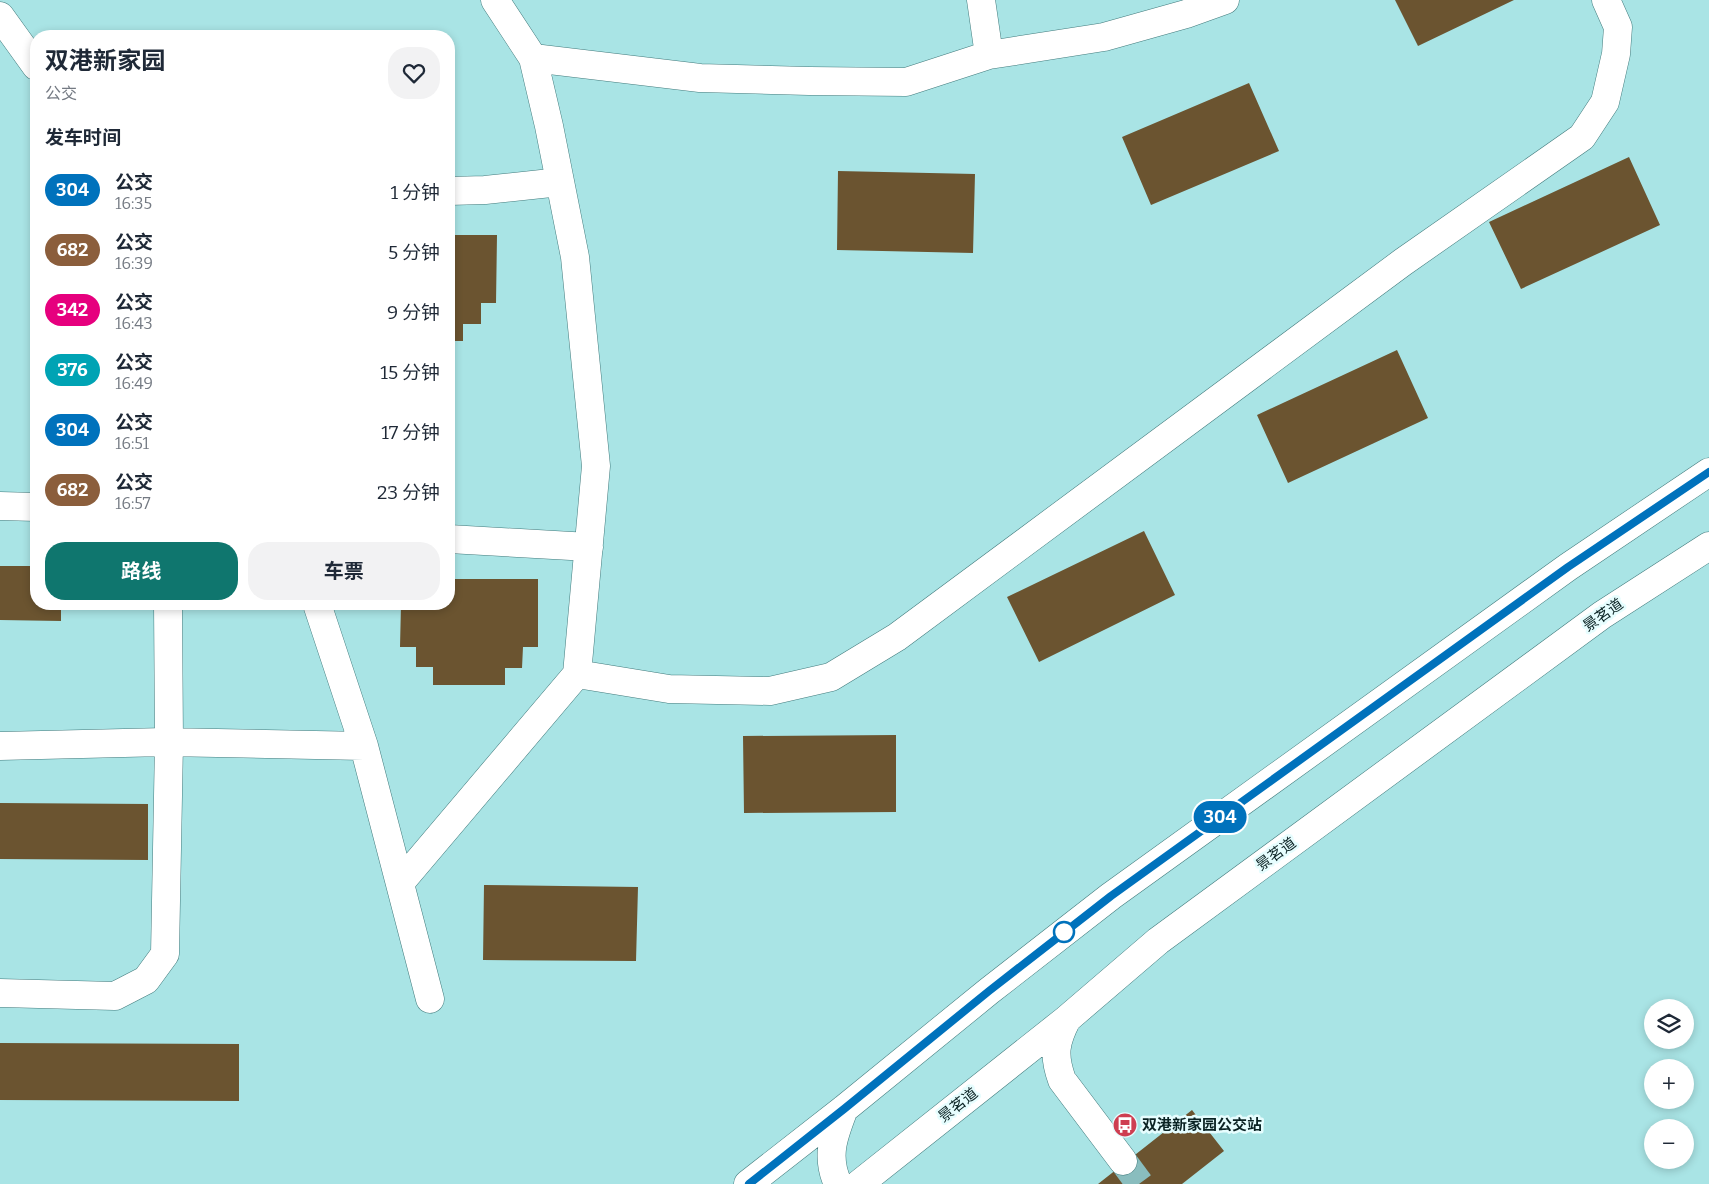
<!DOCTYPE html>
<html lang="zh">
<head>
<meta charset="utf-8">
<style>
	:root { --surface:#fff; --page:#f2f2f3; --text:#1f2937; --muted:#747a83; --accent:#0f766e }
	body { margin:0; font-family:Bitter,"Noto Sans SC",serif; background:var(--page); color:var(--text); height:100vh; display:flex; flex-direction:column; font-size:19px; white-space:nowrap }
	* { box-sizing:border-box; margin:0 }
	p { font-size:16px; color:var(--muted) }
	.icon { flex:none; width:28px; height:28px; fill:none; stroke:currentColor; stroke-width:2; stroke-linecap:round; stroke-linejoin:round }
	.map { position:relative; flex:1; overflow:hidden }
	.drawer { position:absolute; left:30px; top:30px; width:425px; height:580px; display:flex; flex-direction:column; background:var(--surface); border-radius:20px; box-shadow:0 2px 8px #0003 }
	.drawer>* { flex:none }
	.badge { padding:0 10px; border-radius:16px; font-size:18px; line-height:32px }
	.fabs { position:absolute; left:1644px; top:999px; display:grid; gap:10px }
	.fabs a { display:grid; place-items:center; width:50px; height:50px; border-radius:50%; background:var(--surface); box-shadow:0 2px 8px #0003; font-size:25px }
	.map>.badge { position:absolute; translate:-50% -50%; box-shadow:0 0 0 2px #fff }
	h2 { padding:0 15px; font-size:19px; line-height:45px }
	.round { display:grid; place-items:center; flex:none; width:52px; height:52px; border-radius:20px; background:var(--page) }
	.head { display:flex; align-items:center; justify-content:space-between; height:85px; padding:0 15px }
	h1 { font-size:24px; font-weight:700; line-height:38px }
	.button { display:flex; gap:10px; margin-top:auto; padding:10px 15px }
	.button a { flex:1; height:58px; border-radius:20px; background:var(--accent); color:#fff; font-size:20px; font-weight:700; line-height:58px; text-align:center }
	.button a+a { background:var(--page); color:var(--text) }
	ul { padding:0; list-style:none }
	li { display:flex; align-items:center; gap:15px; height:60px; padding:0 15px }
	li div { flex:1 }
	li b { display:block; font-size:19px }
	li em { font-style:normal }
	li .badge { min-width:55px; font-weight:700; text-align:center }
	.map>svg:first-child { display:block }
	.building { fill:#6b5430 }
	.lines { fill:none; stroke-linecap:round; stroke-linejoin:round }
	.minor-tunnel { stroke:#89bdbe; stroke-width:28; stroke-dasharray:28 14; stroke-linecap:butt }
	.minor-casing { stroke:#427b7d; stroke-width:29 }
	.minor { stroke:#fff; stroke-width:28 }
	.line-casing { stroke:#fff; stroke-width:11 }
	.line { stroke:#0072bc; stroke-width:8 }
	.stop-dot { fill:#fff; stroke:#0072bc; stroke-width:2.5 }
	.labels { text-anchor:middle; stroke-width:5; stroke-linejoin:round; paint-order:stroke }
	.street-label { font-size:15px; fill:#0a2223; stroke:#e6fdfe }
	.poi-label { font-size:15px; font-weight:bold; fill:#0a2223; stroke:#e6fdfe; text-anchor:start }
</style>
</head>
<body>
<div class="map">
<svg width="1709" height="1184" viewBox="0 0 1709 1184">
	<rect width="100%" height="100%" fill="#a9e4e5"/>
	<!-- building -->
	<path class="building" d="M 1395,0 L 1514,0 L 1418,46 Z
		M 1249,83 L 1279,151 L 1151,205 L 1122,137 Z
		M 1629,157 L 1660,225 L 1521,289 L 1489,222 Z
		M 838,171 L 975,174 L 973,253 L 837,250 Z
		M 449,235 L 497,235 L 496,303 L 481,303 L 481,324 L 463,324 L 463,341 L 449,341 Z
		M 1397,350 L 1428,418 L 1288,483 L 1257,415 Z
		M 1144,531 L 1175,595 L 1039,662 L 1007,597 Z
		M 0,566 L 36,566 L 36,604 L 61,604 L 61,621 L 0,620 Z
		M 449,579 L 538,579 L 538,647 L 523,647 L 522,668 L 505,668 L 505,685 L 433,685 L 433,667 L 416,667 L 416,647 L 400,647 L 401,604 L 449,604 Z
		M 896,735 L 896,812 L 744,813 L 743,736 Z
		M 0,803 L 148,804 L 148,860 L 0,859 Z
		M 484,885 L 638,887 L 636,961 L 483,960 Z
		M 0,1043 L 239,1044 L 239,1101 L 0,1100 Z
		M 1192,1110 L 1224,1151 L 1182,1184 L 1098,1184 Z"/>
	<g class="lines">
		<!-- minor-tunnel -->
		<path class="minor-tunnel" d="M 1123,1161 L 1140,1184"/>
		<defs>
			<path id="minor" d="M 981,0 L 989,55
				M 0,16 L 36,66
				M 533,58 L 700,78 L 809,81 L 906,82 L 989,55 L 1104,37 L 1186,14 L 1225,0
				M 449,191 L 485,190 L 560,182
				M 0,506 L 36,507
				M 449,539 L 589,547
				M 317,604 L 364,746 L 430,999
				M 577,674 L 669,689 L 770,691 L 831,677 L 897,637 L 1403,262 L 1582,137 L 1605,102 L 1616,54 L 1618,27 L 1606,0
				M 0,746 L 165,742 L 364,746
				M 400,883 L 577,674 L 596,466 L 575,257 L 549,126 L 533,58 L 495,0
				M 0,993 L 115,996 L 146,980 L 165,954 L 169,743 L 168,604
				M 1067,1019 C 1055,1042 1053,1055 1062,1080 L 1123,1161
				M 748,1184 L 844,1109 L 989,991 L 1111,896 L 1568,567 L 1709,472
				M 838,1184 C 825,1156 834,1135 844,1109
				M 859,1184 L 1067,1019 L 1158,941 L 1602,615 L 1709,546"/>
		</defs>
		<!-- minor casing -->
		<use href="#minor" class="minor-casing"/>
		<!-- minor -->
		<use href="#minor" class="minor"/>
	</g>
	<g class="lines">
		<defs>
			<path id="line" d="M 749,1184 L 844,1109 L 989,991 L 1111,896 L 1568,567 L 1709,472"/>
		</defs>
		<!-- line casing -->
		<use href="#line" class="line-casing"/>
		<!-- line -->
		<use href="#line" class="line"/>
	</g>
	<!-- icons -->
	<defs>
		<symbol id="bus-disc" viewBox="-11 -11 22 22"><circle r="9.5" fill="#ce3e51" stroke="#e6fdfe"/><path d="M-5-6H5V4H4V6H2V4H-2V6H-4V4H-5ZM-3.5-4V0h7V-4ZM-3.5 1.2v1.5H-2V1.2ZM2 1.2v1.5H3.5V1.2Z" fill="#fff"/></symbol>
	</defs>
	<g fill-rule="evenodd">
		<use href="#bus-disc" x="1111" y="1111" width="28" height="28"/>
	</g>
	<!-- markers -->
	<circle class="stop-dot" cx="1064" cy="932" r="10"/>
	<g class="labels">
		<!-- street labels -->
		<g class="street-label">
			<text transform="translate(1603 615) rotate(-35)" y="5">景茗道</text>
			<text transform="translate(1276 854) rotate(-36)" y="5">景茗道</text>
			<text transform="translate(958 1105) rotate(-38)" y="5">景茗道</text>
		</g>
		<!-- poi labels -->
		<g class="poi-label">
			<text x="1142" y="1130">双港新家园公交站</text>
		</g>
	</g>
</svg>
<div class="fabs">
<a><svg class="icon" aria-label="layers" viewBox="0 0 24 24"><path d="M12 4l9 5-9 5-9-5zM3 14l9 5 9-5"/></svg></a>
<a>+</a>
<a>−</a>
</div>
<b class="badge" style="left:1220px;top:817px;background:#0072bc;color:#fff">304</b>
<section class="drawer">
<div class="head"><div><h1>双港新家园</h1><p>公交</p></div><a class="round"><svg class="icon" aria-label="heart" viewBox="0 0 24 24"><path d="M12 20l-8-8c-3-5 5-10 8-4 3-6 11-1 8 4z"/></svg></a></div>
<h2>发车时间</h2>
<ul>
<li><span class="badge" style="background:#0072bc;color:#fff">304</span><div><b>公交</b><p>16:35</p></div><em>1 分钟</em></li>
<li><span class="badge" style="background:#8b5e3c;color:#fff">682</span><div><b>公交</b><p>16:39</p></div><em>5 分钟</em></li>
<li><span class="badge" style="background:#e6007e;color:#fff">342</span><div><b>公交</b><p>16:43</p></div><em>9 分钟</em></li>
<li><span class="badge" style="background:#00a3b4;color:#fff">376</span><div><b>公交</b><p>16:49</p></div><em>15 分钟</em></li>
<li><span class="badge" style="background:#0072bc;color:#fff">304</span><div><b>公交</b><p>16:51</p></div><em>17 分钟</em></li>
<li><span class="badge" style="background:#8b5e3c;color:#fff">682</span><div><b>公交</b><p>16:57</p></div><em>23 分钟</em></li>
</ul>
<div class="button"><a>路线</a><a>车票</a></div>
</section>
</div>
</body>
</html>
